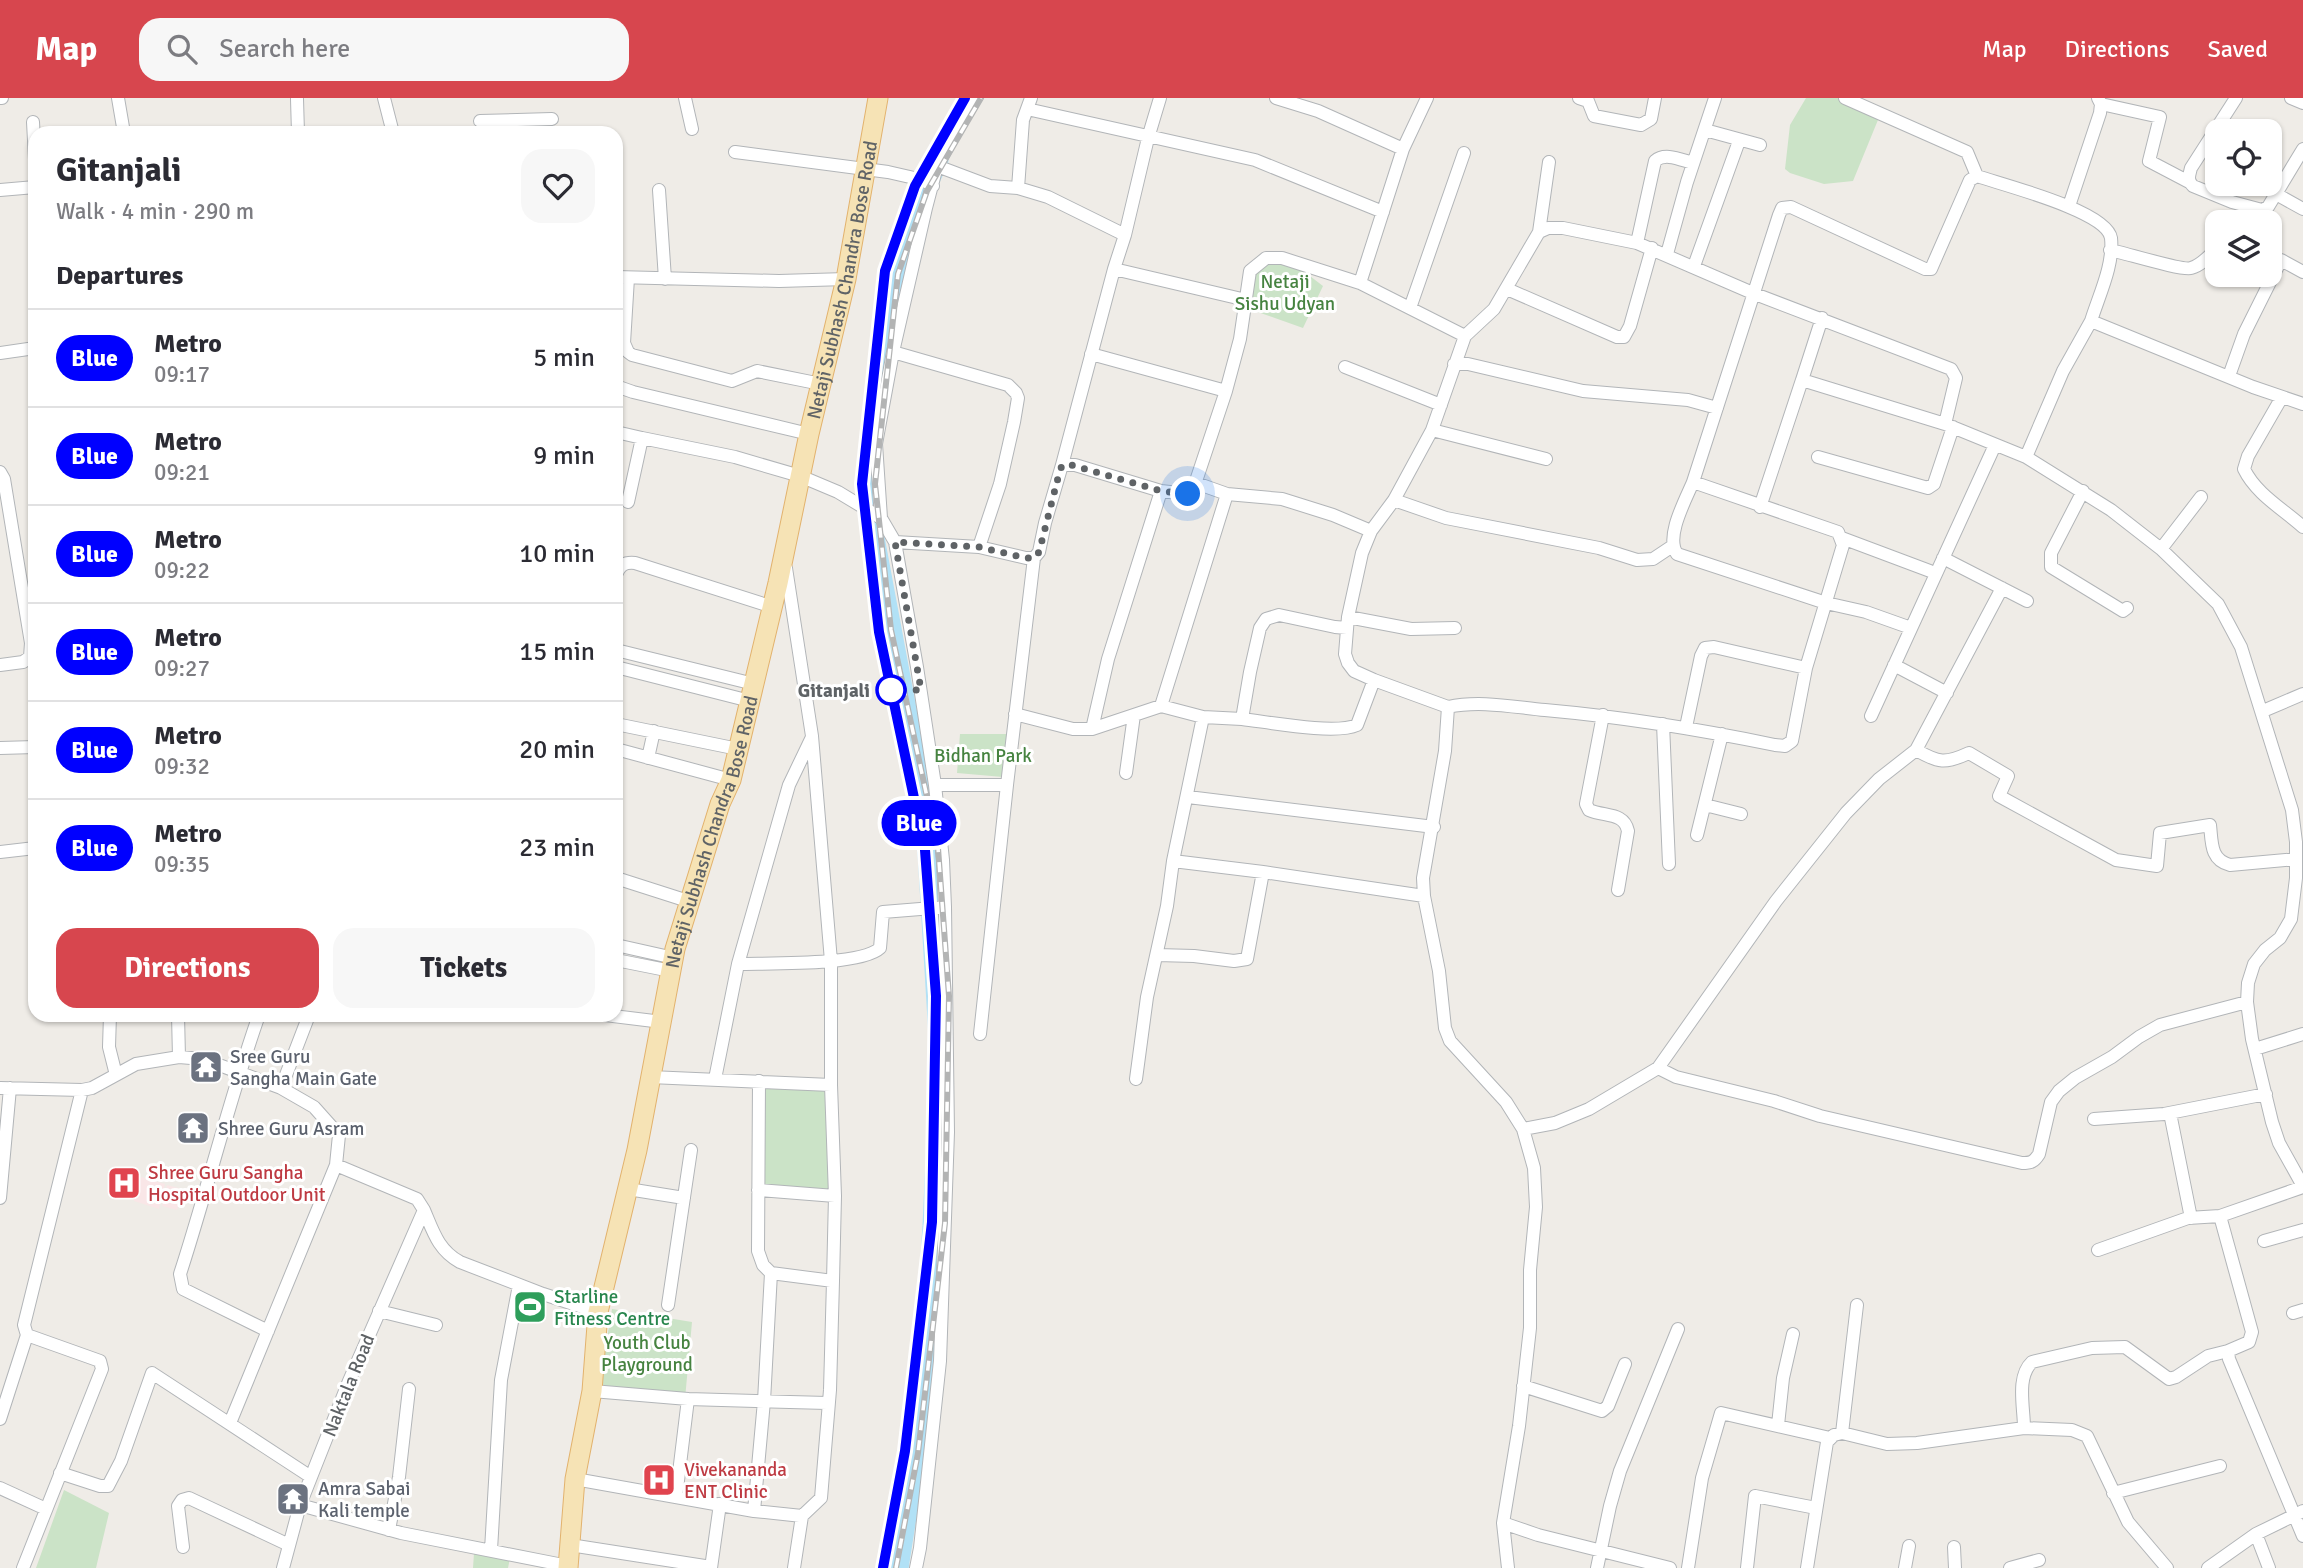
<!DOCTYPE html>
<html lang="en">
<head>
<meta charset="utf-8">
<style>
	:root { --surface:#fff; --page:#f7f7f7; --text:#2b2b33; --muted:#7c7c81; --line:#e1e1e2; --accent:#d7464e }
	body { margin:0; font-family:Signika,sans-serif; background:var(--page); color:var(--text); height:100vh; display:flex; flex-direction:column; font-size:26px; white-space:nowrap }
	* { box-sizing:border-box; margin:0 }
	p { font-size:23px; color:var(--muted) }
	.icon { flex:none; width:38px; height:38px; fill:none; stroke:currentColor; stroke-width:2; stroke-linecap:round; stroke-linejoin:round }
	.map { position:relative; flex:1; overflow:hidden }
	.side { position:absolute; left:28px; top:28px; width:595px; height:896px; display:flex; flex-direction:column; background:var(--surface); border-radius:21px; box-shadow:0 2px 5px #0004 }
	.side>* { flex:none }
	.badge { padding:0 14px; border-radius:23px; font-size:24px; line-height:46px }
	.controls { position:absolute; left:2205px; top:21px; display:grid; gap:14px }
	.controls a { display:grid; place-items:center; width:77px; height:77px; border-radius:14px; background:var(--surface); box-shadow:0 2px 5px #0004; font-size:35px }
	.you { position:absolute; width:35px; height:35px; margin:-18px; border:5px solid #fff; border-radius:50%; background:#1a73e8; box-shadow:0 0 0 10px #1a73e833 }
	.map>.badge { position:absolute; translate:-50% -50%; box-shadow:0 0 0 4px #fff }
	h2 { padding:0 28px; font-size:26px; line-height:63px }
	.round { display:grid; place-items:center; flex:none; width:74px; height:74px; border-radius:21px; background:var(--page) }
	.summary { display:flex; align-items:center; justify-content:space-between; height:119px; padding:0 28px }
	h1 { font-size:33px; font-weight:700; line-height:52px }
	.primary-button { display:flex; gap:14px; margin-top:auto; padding:14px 28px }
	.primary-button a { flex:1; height:80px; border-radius:21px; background:var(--accent); color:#fff; font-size:28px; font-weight:700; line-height:80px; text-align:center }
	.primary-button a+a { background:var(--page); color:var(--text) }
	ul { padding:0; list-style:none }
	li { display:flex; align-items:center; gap:21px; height:98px; padding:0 28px; border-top:2px solid var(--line) }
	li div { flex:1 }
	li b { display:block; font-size:26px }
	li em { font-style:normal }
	li .badge { min-width:77px; font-weight:700; text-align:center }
	header { display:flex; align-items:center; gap:42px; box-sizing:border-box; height:98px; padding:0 35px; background:var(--accent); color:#fff }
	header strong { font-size:33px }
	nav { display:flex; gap:38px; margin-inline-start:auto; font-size:24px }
	.search { width:490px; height:63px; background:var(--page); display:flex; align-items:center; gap:18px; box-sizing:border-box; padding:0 24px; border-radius:21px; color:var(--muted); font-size:26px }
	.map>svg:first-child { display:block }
	.medical { fill:#f9e6e7 }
	.green { fill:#cbe3c7 }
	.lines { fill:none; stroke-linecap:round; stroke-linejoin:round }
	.river { stroke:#b1e1f6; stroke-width:23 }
	.minor-casing { stroke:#b2b5b8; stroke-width:14 }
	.primary-casing { stroke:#e2b26d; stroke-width:21 }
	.minor { stroke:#fff; stroke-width:12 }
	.primary { stroke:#f6e3b5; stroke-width:19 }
	.rail-casing { stroke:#b3b4b4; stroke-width:6 }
	.rail { stroke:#fff; stroke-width:3.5; stroke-dasharray:10; stroke-linecap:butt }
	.line-casing { stroke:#fff; stroke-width:16 }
	.line { stroke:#00f; stroke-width:10 }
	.walk { stroke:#5f6366; stroke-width:7; stroke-dasharray:0 12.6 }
	.stop-dot { fill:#fff; stroke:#00f; stroke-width:3.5 }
	.labels { text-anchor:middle; stroke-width:6; stroke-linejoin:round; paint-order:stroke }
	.street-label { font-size:19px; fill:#5f6366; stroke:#fff }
	.park-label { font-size:19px; fill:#468340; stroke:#fff }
	.stop-label { font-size:19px; font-weight:bold; fill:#5f6366; stroke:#fff; text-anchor:end }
	.worship-label { font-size:19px; fill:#5b616d; stroke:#fff; text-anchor:start }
	.health-label { font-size:19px; fill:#be3a42; stroke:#fff; text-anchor:start }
	.leisure-label { font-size:19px; fill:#27864d; stroke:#fff; text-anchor:start }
</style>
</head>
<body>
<header>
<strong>Map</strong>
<div class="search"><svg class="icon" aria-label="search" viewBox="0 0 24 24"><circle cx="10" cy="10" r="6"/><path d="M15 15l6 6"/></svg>Search here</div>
<nav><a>Map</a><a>Directions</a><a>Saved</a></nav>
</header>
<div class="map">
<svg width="2303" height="1470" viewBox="0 0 2303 1470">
	<rect width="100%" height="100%" fill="#efece7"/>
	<!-- medical -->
	<path class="medical" d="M 115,1068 L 139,1075 L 133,1102 L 107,1095 Z
		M 141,1079 L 165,1086 L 159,1111 L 134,1103 Z
		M 167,1087 L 182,1091 L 177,1112 L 162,1108 Z
		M 646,1372 L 674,1375 L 672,1393 L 644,1390 Z"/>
	<!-- green -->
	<path class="green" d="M 1806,0 L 1843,0 L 1880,17 L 1853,83 L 1824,86 L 1790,75 L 1785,71 L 1790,27 Z
		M 1266,160 L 1298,169 L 1323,188 L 1303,230 L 1252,212 L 1248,188 Z
		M 960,636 L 1007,636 L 1003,679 L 957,675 Z
		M 762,986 L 828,989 L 829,1093 L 759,1087 Z
		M 612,1211 L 692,1224 L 685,1301 L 599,1287 Z
		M 64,1392 L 109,1415 L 96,1470 L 36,1470 Z
		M 474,1455 L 510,1460 L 508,1470 L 473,1470 Z"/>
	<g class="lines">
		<!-- river -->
		<path class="river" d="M 897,1470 L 916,1349 L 925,1256 L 934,1128 L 940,994 L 940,939 L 929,755 L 907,622 L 872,434 L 871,347 L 878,295 L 900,172 L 917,107 L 937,62"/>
		<defs>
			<path id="minor" d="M 0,0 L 2,0
				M 118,0 L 124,35
				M 384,0 L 393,35
				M 685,0 L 692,31
				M 1276,0 L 1318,13 L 1403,51
				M 1579,0 L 1588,3 L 1594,18 L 1641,27 L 1651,21 L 1655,0
				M 1845,0 L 1967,54 L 1977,78 C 2003,87 2107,113 2111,140 C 2114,167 2099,197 2091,223
				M 2236,0 L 2191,70 C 2189,78 2187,82 2193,88 L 2232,104 L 2262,112 L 2268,109 L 2303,51
				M 2291,0 L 2303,5
				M 297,1 L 298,35
				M 2101,6 L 2160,19 L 2149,63 L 2189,84
				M 1027,11 L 1255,62 L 1383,114
				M 480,23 L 552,21
				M 33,24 L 35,61
				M 1705,32 L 1760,47
				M 735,54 L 888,74 L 923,82 L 933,88
				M 937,68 L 990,88 L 1018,90 L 1048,99 L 1125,137 L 1114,171 L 1246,202
				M 1018,90 L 1023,22 L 1031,0
				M 0,92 L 35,89
				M 659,92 L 665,181
				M 2276,96 L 2303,111
				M 2069,108 L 2100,15 L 2101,6 L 2098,0
				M 1539,134 L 1549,64
				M 1125,137 L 1148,40 L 1160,0
				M 1637,145 L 1655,63 C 1665,54 1681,62 1693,65
				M 2110,152 C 2125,155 2183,173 2191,170 C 2202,167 2210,157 2217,150
				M 1667,156 L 1687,84 L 1715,0
				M 1694,168 L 1739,43
				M 616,179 L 779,183 L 846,181
				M 628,180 L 624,245 L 628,254 L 632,257 L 732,283 L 757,273 L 821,286
				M 1360,185 L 1465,238 L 1432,332 L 1394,402 L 1371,433 L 1362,455 L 1348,519 L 1345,556 L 1348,565 L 1354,573 L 1374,582 L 1448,609 L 1445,653 L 1423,780 L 1424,798 L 1439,873 L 1445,930 L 1450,943 L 1506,1004 L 1523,1031 L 1534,1070 L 1536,1109 L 1530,1172 L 1530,1230 L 1519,1328 L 1503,1425 L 1508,1470
				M 1507,191 L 1617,239 L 1624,239 L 1630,228 L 1652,150
				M 1410,210 L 1464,55
				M 1465,238 L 1494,211 L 1539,134 L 1548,130 L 1563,130 L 1637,145 L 1755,196 L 1951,271 L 1956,280 L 1945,326 L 2026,359 L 2111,412 L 2161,451 L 2218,506 L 2241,549 L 2292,712 L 2296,744 L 2296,780 L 2291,821 L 2280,840 L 2265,852 L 2254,866 L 2248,885 L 2247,904 L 2252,941 L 2272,1024 L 2279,1045 L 2303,1088
				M 893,254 L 1008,287 L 1016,295 L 1018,300 L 1014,324 L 1000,386 L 979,449
				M 0,255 L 35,250
				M 1091,256 L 1226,293
				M 1454,266 L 1468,266 L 1583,293 L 1688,302 L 1717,310
				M 1345,269 L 1441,307
				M 2229,278 L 2244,236 L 2281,162 L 2303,174
				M 1802,282 L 1822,220
				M 616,288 L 633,294 L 809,336
				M 2282,299 L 2248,358 L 2244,371 C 2256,396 2283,411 2303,429
				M 1432,332 L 1546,361
				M 616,334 L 642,340
				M 1818,359 L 1928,390 L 1934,386 L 1953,329
				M 2026,359 L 2063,273 L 2091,223 L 2253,289 L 2303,306
				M 1062,367 L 1114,171
				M 0,374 L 4,381 L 31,545 L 30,559 L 23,564 L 0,567
				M 1693,384 C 1685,403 1665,439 1677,456 L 1826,505 L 1866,514 L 1911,530
				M 1196,385 L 1227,396 L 1282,401 L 1333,417 L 1371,433
				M 2083,393 L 2051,455 L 2051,469 L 2123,513 L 2127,510
				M 1394,402 L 1446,420 L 1599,450 L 1637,462 L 1653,461 L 1671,449
				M 628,404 L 642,340 L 735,359 L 800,378 L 838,394 L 881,420 L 895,444 L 917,569 L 935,687 L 943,762 L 945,809 L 948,1034 L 940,1263 L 920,1450 L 916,1470
				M 1760,409 L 1802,282 L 1945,326
				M 881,420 L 876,346 L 893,254 L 926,110 L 937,68 L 974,0
				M 1842,440 L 1930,473
				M 895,444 L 979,449 L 1026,460 L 1034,460 L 1039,454 L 1045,425 L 1062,367 L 1075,367 L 1161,393 L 1187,396 L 1193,392 L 1226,293 L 1240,241 L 1250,173 L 1266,160 L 1282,160 L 1360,185 L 1403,51 L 1427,0
				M 2161,451 L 2201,399
				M 1943,460 L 2027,503
				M 616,477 C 620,467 624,464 635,465 L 773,509
				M 2002,490 L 1916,652 C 1939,665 1945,666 1969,655 L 2008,678 L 1999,698 L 2116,762 L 2157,768 L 2160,735 L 2210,727 C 2212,744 2210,762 2230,767 L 2296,761
				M 1348,519 L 1411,531 L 1455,530
				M 1347,530 L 1335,529 L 1279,517 L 1266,521 L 1260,530 L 1250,574 L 1242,621 C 1268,624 1335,637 1357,627 L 1374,582
				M 616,552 L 754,586
				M 1894,567 L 1947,595
				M 616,569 L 750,603
				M 1161,608 L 1227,396
				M 1448,609 C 1480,602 1513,609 1545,612 C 1623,619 1698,631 1775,647 L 1785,648 L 1792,643 L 1806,570 L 1843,447 L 1838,434 L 1693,384 L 1779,117 L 1782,110 L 1791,109 L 1925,171 L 1931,171 L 1970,82 L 1977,78
				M 2263,613 L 2303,596
				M 1015,616 L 1073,631 L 1092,631 L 1134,617
				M 1603,617 L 1586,706 L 1589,712 C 1605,719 1624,714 1628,733 L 1618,792
				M 1871,618 L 1995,347
				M 1203,619 L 1242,621
				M 616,626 L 738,651
				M 1663,626 L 1669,766
				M 1686,629 L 1701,558 L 1705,550 L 1714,549 L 1806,570
				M 1092,631 L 1108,561 L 1161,393
				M 0,650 L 35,649
				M 616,651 L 731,682
				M 648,660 L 654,633
				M 1126,675 L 1134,617 L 1161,608 L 1203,619 L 1173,763 L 1167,808 L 1147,899 L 1136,981
				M 935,687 L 1007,687 L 1034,460
				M 1188,699 L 1434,729
				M 1705,707 L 1741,716
				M 1697,737 L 1722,636
				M 0,754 L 35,750
				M 1173,763 L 1263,774 L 1424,798
				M 616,780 L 691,804
				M 616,847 L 674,860
				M 1157,857 L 1194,858 L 1234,863 L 1247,861 L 1263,774
				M 616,862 L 671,873
				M 738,866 C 767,865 861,868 880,850 L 883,814 L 945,809
				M 110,917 L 109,949 L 116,977
				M 178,917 L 179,959
				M 259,917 C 229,1002 208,1090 180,1176 L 183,1191 L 268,1233
				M 605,917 L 662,924
				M 980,936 L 1007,687
				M 2255,951 L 2303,936
				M 1658,970 L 1776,803 L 1846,715 L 1879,681 L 1916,652
				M 650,979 L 831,987 L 831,863 L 812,638 L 786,470
				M 715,981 L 738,866 L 789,687 L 812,639
				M 759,983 L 758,1153 L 763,1167 L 771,1175 L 833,1183 L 835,1098 L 831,987
				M 0,990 L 82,992 L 92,990 L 136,966 L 179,959 L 203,961 L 281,990 L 314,1009 L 339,1037 L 336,1067 L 417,1101 L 424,1112
				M 281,990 L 309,917
				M 2170,1015 L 2191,1120
				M 2094,1021 L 2164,1016 L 2266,996
				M 1523,1031 L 1555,1025 L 1589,1011 L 1658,970 L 1676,979 L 1774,1003 L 1820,1018 L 2022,1065 C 2031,1065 2034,1064 2039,1056 L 2051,1004 L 2059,993 L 2075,980 L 2112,959 L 2139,939 L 2160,927 L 2247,904
				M 2303,1089 L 2220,1118 L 2252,1234 L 2249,1244 L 2228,1253 L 2229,1261 L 2303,1438
				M 628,1091 L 684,1100
				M 758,1092 L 835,1098
				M 0,1100 L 10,990
				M 2264,1143 L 2303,1132
				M 2098,1152 L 2188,1120 L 2220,1118
				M 668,1207 L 691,1052
				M 379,1213 L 436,1227
				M 2293,1215 L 2303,1212
				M 1523,1288 L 1602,1313 L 1608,1308 L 1625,1266
				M 592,1293 L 688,1301 L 827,1305
				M 0,1321 L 27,1237
				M 230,1325 L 336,1067
				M 1778,1327 L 1783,1280 L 1793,1236
				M 2024,1330 C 2024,1309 2016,1279 2032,1264 L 2092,1250 L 2125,1249 L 2169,1281 L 2176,1279 L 2208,1258 L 2228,1253
				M 1842,1335 L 1857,1207
				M 60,1375 L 100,1388 L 108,1388 L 121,1363 L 152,1275 L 311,1379
				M 575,1381 L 754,1413 L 802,1418
				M 0,1390 L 46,1411
				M 2113,1395 L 2220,1368
				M 676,1399 L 688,1301
				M 754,1413 L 764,1303 L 771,1175
				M 1503,1425 L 1538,1437 L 1670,1470
				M 389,1432 L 399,1379 L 409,1291
				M 2256,1436 L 2269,1470
				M 570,1447 L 711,1469
				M 183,1449 L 178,1408 L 182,1402 L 189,1400 L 289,1447
				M 1954,1449 L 1955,1470
				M 491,1452 L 501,1282 L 519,1187
				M 568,1468 L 401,1435 L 300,1407 L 349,1283 L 424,1112 C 433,1133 438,1152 460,1164 L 543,1196 L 598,1214
				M 23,1470 L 102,1271 L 100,1263 L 27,1237 L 24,1227 L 82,992
				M 283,1470 L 300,1407
				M 711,1470 L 720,1406
				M 794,1470 L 802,1418 L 821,1400 L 830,1292 L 833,1183
				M 1597,1470 L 1610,1408 L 1620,1373 L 1678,1231
				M 1688,1470 L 1702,1380 L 1721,1315 L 1830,1340
				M 1747,1470 L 1755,1398 L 1816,1410
				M 1807,1470 L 1827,1344 L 1834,1337 L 1842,1335 L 1887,1346 L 1917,1345 L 2024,1330 L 2072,1332 L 2087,1338 L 2128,1424 L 2167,1470
				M 1905,1470 L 1909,1448
				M 2010,1470 L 2039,1462
				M 2208,1470 L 2256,1436 L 2303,1413"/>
			<g id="primary">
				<path id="s1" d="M 568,1470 L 575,1381 L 592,1293 L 598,1214 L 637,1052 L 675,851 L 720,706 L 731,682 L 778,485 L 809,336 L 846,181 L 878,0"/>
			</g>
		</defs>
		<!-- minor casing -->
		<use href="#minor" class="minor-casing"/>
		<!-- primary casing -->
		<use href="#primary" class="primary-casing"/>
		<!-- minor -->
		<use href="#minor" class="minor"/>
		<!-- primary -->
		<use href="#primary" class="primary"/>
		<defs>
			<path id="rail" d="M 883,1470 L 906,1353 L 932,1124 L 936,898 L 925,752 L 879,534 L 862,386 L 885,173 L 915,87 L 965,0
				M 896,1470 L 918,1355 L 945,1125 L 949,898 L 938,750 L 891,532 L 875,386 L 898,176 L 927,93 L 981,0"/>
		</defs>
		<!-- rail casing -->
		<use href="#rail" class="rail-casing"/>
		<!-- rail -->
		<use href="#rail" class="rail"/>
	</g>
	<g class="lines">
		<defs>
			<path id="line" d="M 883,1470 L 905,1353 L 932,1124 L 936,898 L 925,752 L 879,534 L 862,386 L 885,173 L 915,88 L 965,0"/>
		</defs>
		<!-- line casing -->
		<use href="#line" class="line-casing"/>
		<!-- line -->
		<use href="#line" class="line"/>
		<!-- walk -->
		<path class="walk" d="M 891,592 L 921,592 L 895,444 L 979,449 L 1026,460 L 1034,460 L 1039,454 L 1060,372 L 1062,368 L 1068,366 L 1161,393 L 1188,396"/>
	</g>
	<!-- icons -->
	<defs>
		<symbol id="temple-square" viewBox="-11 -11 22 22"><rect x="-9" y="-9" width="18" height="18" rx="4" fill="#6b7280" stroke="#fff"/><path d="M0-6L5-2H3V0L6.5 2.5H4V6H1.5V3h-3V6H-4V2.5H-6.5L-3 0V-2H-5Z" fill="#fff"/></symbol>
		<symbol id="hospital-square" viewBox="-11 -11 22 22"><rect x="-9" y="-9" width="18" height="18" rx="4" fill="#e0444e" stroke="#fff"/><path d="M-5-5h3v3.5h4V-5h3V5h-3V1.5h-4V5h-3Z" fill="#fff"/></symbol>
		<symbol id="stadium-square" viewBox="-11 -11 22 22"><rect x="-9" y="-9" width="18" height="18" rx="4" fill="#2e9e5b" stroke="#fff"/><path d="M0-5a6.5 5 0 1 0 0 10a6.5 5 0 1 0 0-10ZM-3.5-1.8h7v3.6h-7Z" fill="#fff"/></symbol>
	</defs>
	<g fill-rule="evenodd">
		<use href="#temple-square" x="187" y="950" width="38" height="38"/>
		<use href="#temple-square" x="174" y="1011" width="38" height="38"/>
		<use href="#hospital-square" x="105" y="1066" width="38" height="38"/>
		<use href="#stadium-square" x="511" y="1190" width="38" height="38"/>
		<use href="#hospital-square" x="640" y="1363" width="38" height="38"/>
		<use href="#temple-square" x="274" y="1382" width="38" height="38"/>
	</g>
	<!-- markers -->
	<circle class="stop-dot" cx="891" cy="592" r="14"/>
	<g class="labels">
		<!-- street labels -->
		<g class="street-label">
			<text dy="7" stroke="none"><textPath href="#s1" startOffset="1320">Netaji Subhash Chandra Bose Road</textPath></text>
			<text dy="7" stroke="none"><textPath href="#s1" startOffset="752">Netaji Subhash Chandra Bose Road</textPath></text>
			<text transform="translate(348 1287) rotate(-68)" y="7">Naktala Road</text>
		</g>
		<!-- park labels -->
		<g class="park-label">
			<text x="1285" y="190">Netaji<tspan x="1285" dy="22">Sishu Udyan</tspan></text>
			<text x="983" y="664">Bidhan Park</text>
			<text x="647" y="1251">Youth Club<tspan x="647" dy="22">Playground</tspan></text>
		</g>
		<!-- stop labels -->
		<g class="stop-label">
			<text x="870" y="599">Gitanjali</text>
		</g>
		<!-- worship labels -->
		<g class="worship-label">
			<text x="230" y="965">Sree Guru<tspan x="230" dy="22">Sangha Main Gate</tspan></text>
			<text x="218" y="1037">Shree Guru Asram</text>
			<text x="318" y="1397">Amra Sabai<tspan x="318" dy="22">Kali temple</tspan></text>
		</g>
		<!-- health labels -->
		<g class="health-label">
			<text x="148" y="1081">Shree Guru Sangha<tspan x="148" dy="22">Hospital Outdoor Unit</tspan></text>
			<text x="684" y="1378">Vivekananda<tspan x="684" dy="22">ENT Clinic</tspan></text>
		</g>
		<!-- leisure labels -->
		<g class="leisure-label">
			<text x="554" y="1205">Starline<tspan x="554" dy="22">Fitness Centre</tspan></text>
		</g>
	</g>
</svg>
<div class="controls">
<a><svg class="icon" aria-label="locate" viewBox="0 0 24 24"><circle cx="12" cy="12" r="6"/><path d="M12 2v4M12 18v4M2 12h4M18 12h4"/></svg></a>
<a><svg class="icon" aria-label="layers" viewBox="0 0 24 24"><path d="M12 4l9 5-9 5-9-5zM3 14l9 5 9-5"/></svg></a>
</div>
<div class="you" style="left:1188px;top:396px"></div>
<b class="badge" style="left:919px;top:725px;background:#00f;color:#fff">Blue</b>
<section class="side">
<div class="summary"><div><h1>Gitanjali</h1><p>Walk · 4 min · 290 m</p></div><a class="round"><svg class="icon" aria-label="heart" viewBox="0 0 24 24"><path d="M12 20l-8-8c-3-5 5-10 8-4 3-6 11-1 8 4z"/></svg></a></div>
<h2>Departures</h2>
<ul>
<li><span class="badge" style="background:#00f;color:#fff">Blue</span><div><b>Metro</b><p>09:17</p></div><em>5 min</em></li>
<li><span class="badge" style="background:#00f;color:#fff">Blue</span><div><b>Metro</b><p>09:21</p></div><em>9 min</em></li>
<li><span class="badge" style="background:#00f;color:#fff">Blue</span><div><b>Metro</b><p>09:22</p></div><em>10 min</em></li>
<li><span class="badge" style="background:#00f;color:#fff">Blue</span><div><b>Metro</b><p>09:27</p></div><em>15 min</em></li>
<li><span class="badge" style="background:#00f;color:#fff">Blue</span><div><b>Metro</b><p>09:32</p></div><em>20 min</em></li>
<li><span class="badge" style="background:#00f;color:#fff">Blue</span><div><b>Metro</b><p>09:35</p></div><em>23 min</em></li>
</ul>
<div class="primary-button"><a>Directions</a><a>Tickets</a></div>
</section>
</div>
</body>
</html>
